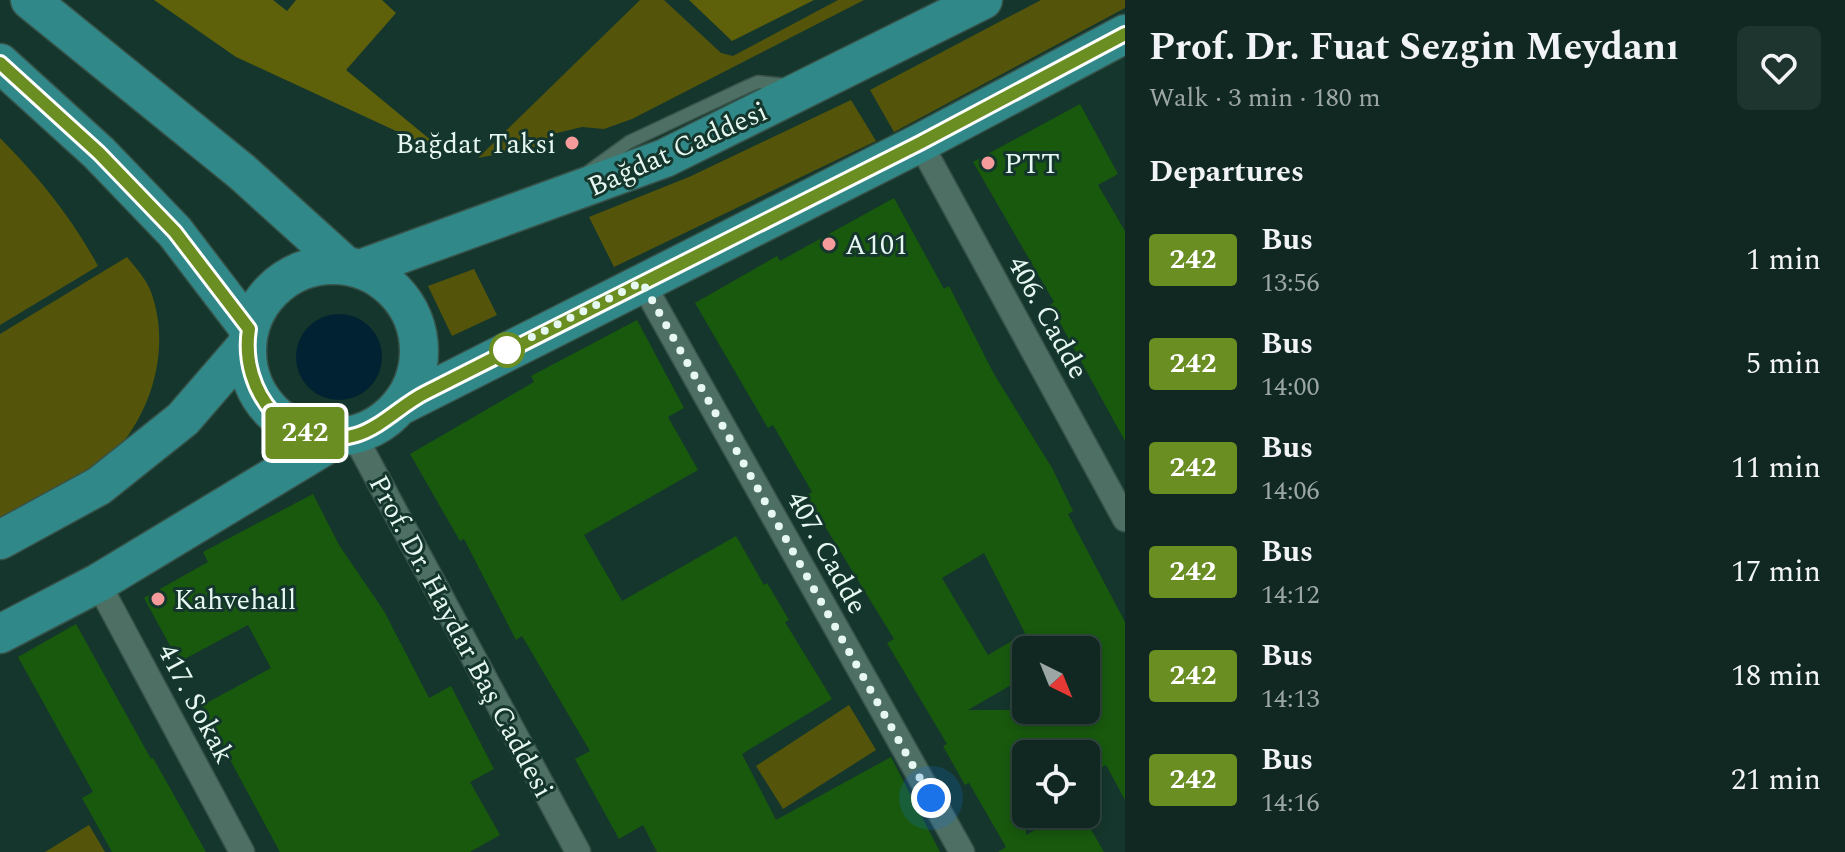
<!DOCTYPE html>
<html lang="en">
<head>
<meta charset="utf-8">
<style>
	:root { --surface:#102821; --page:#1e342e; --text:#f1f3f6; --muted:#9ca6a5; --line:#30443f }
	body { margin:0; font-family:Spectral,serif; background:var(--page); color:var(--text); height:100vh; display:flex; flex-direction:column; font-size:30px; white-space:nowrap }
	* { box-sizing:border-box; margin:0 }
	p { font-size:26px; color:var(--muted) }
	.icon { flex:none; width:44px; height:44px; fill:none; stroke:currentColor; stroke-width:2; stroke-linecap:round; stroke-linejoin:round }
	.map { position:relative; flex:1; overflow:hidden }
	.sheet { display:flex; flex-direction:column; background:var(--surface); width:720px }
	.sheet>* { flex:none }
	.badge { padding:0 16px; border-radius:6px; font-size:28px; line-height:52px }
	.needle { width:52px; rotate:137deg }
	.fabs { position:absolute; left:1012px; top:636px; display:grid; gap:16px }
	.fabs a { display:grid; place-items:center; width:88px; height:88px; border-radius:12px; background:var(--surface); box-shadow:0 4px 12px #0003,0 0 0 2px var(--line); font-size:40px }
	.you { position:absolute; width:40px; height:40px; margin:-20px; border:6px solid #fff; border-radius:50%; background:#1a73e8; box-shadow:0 0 0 12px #1a73e833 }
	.map>.badge { position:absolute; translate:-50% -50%; box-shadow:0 0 0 4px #fff }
	h2 { padding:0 24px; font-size:30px; line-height:72px }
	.round { display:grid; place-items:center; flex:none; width:84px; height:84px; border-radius:12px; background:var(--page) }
	.summary { display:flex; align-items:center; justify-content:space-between; height:136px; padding:0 24px }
	h1 { font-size:38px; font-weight:700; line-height:60px }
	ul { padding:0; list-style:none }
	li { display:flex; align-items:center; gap:24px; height:104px; padding:0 24px }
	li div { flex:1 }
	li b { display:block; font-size:30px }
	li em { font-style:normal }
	li .badge { min-width:88px; font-weight:700; text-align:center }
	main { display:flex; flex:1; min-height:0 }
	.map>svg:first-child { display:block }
	.green { fill:#54550a }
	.forest { fill:#5e600a }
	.water { fill:#002232 }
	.building { fill:#18590e; fill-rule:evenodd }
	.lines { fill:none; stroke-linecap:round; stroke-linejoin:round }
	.service-casing { stroke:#375249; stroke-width:15 }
	.minor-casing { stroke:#375249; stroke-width:27 }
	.primary-casing { stroke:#375249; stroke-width:41 }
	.service { stroke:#4d6f64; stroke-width:12 }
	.minor { stroke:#4d6f64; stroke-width:24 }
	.primary { stroke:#318889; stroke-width:38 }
	.line-casing { stroke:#fff; stroke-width:18 }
	.line { stroke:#6b8e23; stroke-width:12 }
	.walk { stroke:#e6f8f1; stroke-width:8; stroke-dasharray:0 14.4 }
	.poi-dot { fill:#f59b9b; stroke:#15362c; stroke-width:3 }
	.stop-dot { fill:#fff; stroke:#6b8e23; stroke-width:4 }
	.labels { text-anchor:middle; stroke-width:6; stroke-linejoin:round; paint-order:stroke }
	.poi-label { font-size:28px; fill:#e6f8f1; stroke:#15362c; text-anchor:start }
	.street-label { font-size:28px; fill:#e6f8f1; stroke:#15362c }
</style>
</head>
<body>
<main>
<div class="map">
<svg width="1125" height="852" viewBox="0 0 1125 852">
	<rect width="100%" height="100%" fill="#15362c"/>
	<!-- green -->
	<path class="green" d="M 640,0 L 664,0 L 721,53 L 733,56 L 838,0 L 864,0 L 632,119 L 604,129 L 582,127 L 553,134 L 535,147 L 478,158 Z
		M 1041,0 L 1125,0 L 1125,8 L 894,132 L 870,90 Z
		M 851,100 L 876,141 L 614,267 L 589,217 L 689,177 Z
		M 0,138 C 38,176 72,218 98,266 L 0,325 Z
		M 127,257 C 135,267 147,280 151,292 C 171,346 153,411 114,453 C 88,480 34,508 0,526 L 0,334 Z
		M 474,269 L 497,315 L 452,336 L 428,286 Z
		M 849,705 L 876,750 L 783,809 L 756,766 Z
		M 89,825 L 105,852 L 45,852 Z"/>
	<!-- forest -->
	<path class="forest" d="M 154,0 L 273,0 L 287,11 L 296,0 L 382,0 L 396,13 L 346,70 L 450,156 L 236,57 Z
		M 689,0 L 814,0 L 732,41 Z"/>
	<!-- water -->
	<path class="water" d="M296 357a43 43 0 1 1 86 0a43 43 0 1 1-86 0Z"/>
	<!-- building -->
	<path class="building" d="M 1080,104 L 1118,174 L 1098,185 L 1125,231 L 1125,441 L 1050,305 L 1054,302 L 973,162 Z
		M 894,198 L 944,289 L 949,286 L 994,374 L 1052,468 L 1073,511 L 1068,514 L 1125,622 L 1125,800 L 1106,765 L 1086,776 L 1086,754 L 1026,754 L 1026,835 L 1063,814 L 1082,814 L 1104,852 L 998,852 L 1006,847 L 969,783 L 965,785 L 943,746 L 947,744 L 887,643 L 894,639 L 826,528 L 807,495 L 812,492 L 773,425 L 768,428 L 695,303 L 777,256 L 780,261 ZM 984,553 L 1025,633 L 988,655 L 942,578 ZM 1009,650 L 1086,650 L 1086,710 L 968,710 L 1025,677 Z
		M 637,320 L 684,408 L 668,417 L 698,470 L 584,535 L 622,601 L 736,536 L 764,585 L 767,583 L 789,620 L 785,622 L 832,699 L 742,754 L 776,820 L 891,757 L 940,852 L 657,852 L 643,825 L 619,839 L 575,759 L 590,751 L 522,636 L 516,640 L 464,539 L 460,541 L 410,454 L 534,382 L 531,376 Z
		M 313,494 L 339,545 L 384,611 L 429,698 L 451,686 L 494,769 L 470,782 L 500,835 L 470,852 L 280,852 L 201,706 L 271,668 L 248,625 L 179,662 L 144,598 L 208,562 L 203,552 Z
		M 76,624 L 151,759 L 153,758 L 206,852 L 112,852 L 82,798 L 93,792 L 18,657 Z"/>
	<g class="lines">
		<defs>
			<path id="service" d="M 589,171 L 629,142 L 744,88 L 758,82 L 787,85"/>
			<path id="minor" d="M 920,143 L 1125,519
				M 642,282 L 962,852
				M 354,435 L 578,852
				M 98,583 L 242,852"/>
			<path id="primary" d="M 30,0 L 242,172 L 346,266
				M 0,63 L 99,153 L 175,232 L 249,329
				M247 351a86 86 0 1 1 172 0a86 86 0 1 1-172 0Z
				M 360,269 L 665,158 L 983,0
				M 400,406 L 920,143 L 1125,34
				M 0,540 L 99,486 L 183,419 L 247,345
				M 0,634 L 98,583 L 338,438"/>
		</defs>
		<!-- service casing -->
		<use href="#service" class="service-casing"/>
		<!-- minor casing -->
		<use href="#minor" class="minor-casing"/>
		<!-- primary casing -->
		<use href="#primary" class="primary-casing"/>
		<!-- service -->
		<use href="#service" class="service"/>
		<!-- minor -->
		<use href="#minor" class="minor"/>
		<!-- primary -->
		<use href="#primary" class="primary"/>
	</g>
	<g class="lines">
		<defs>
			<path id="line" d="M 0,63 L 99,153 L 175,232 L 249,329 C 239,391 288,455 356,435 C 382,427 401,405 425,393 L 920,143 L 1125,34"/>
		</defs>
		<!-- line casing -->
		<use href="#line" class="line-casing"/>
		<!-- line -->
		<use href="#line" class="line"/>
		<!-- walk -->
		<path class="walk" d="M 507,350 L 500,353 L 642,282 L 931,798"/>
	</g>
	<!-- markers -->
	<g class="poi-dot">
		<circle cx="572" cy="143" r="8"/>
		<circle cx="988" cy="163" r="8"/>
		<circle cx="829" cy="244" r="8"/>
		<circle cx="158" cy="599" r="8"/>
	</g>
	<circle class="stop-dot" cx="507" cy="350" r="16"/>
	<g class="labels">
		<!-- poi labels -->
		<g class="poi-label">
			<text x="556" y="153" text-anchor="end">Bağdat Taksi</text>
			<text x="1004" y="173">PTT</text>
			<text x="845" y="254">A101</text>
			<text x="174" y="609">Kahvehall</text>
		</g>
		<!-- street labels -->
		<g class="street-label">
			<text transform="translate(677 148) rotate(-24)" y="10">Bağdat Caddesi</text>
			<text transform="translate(1049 317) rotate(61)" y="10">406. Cadde</text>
			<text transform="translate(828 552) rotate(61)" y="10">407. Cadde</text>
			<text transform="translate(462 636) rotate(62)" y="10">Prof. Dr. Haydar Baş Caddesi</text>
			<text transform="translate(197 703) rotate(62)" y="10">417. Sokak</text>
		</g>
	</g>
</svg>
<div class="fabs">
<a><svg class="needle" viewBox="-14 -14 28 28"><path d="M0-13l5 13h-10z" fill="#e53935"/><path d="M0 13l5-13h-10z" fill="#9ca6a5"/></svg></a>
<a><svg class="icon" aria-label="locate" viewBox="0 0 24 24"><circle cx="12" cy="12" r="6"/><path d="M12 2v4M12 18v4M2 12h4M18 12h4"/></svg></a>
</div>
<div class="you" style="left:931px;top:798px"></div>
<b class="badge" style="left:305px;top:433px;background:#6b8e23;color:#fff">242</b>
</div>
<section class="sheet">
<div class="summary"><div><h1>Prof. Dr. Fuat Sezgin Meydanı</h1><p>Walk · 3 min · 180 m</p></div><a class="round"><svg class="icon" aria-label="heart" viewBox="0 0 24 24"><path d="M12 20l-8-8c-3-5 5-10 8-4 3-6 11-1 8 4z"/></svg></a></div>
<h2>Departures</h2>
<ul>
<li><span class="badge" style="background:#6b8e23;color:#fff">242</span><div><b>Bus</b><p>13:56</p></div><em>1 min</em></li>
<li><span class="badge" style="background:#6b8e23;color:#fff">242</span><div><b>Bus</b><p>14:00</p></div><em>5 min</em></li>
<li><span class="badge" style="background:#6b8e23;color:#fff">242</span><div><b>Bus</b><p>14:06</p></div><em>11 min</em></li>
<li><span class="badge" style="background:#6b8e23;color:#fff">242</span><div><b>Bus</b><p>14:12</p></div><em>17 min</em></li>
<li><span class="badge" style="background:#6b8e23;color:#fff">242</span><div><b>Bus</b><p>14:13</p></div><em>18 min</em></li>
<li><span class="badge" style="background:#6b8e23;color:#fff">242</span><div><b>Bus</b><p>14:16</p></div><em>21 min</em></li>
</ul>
</section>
</main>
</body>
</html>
